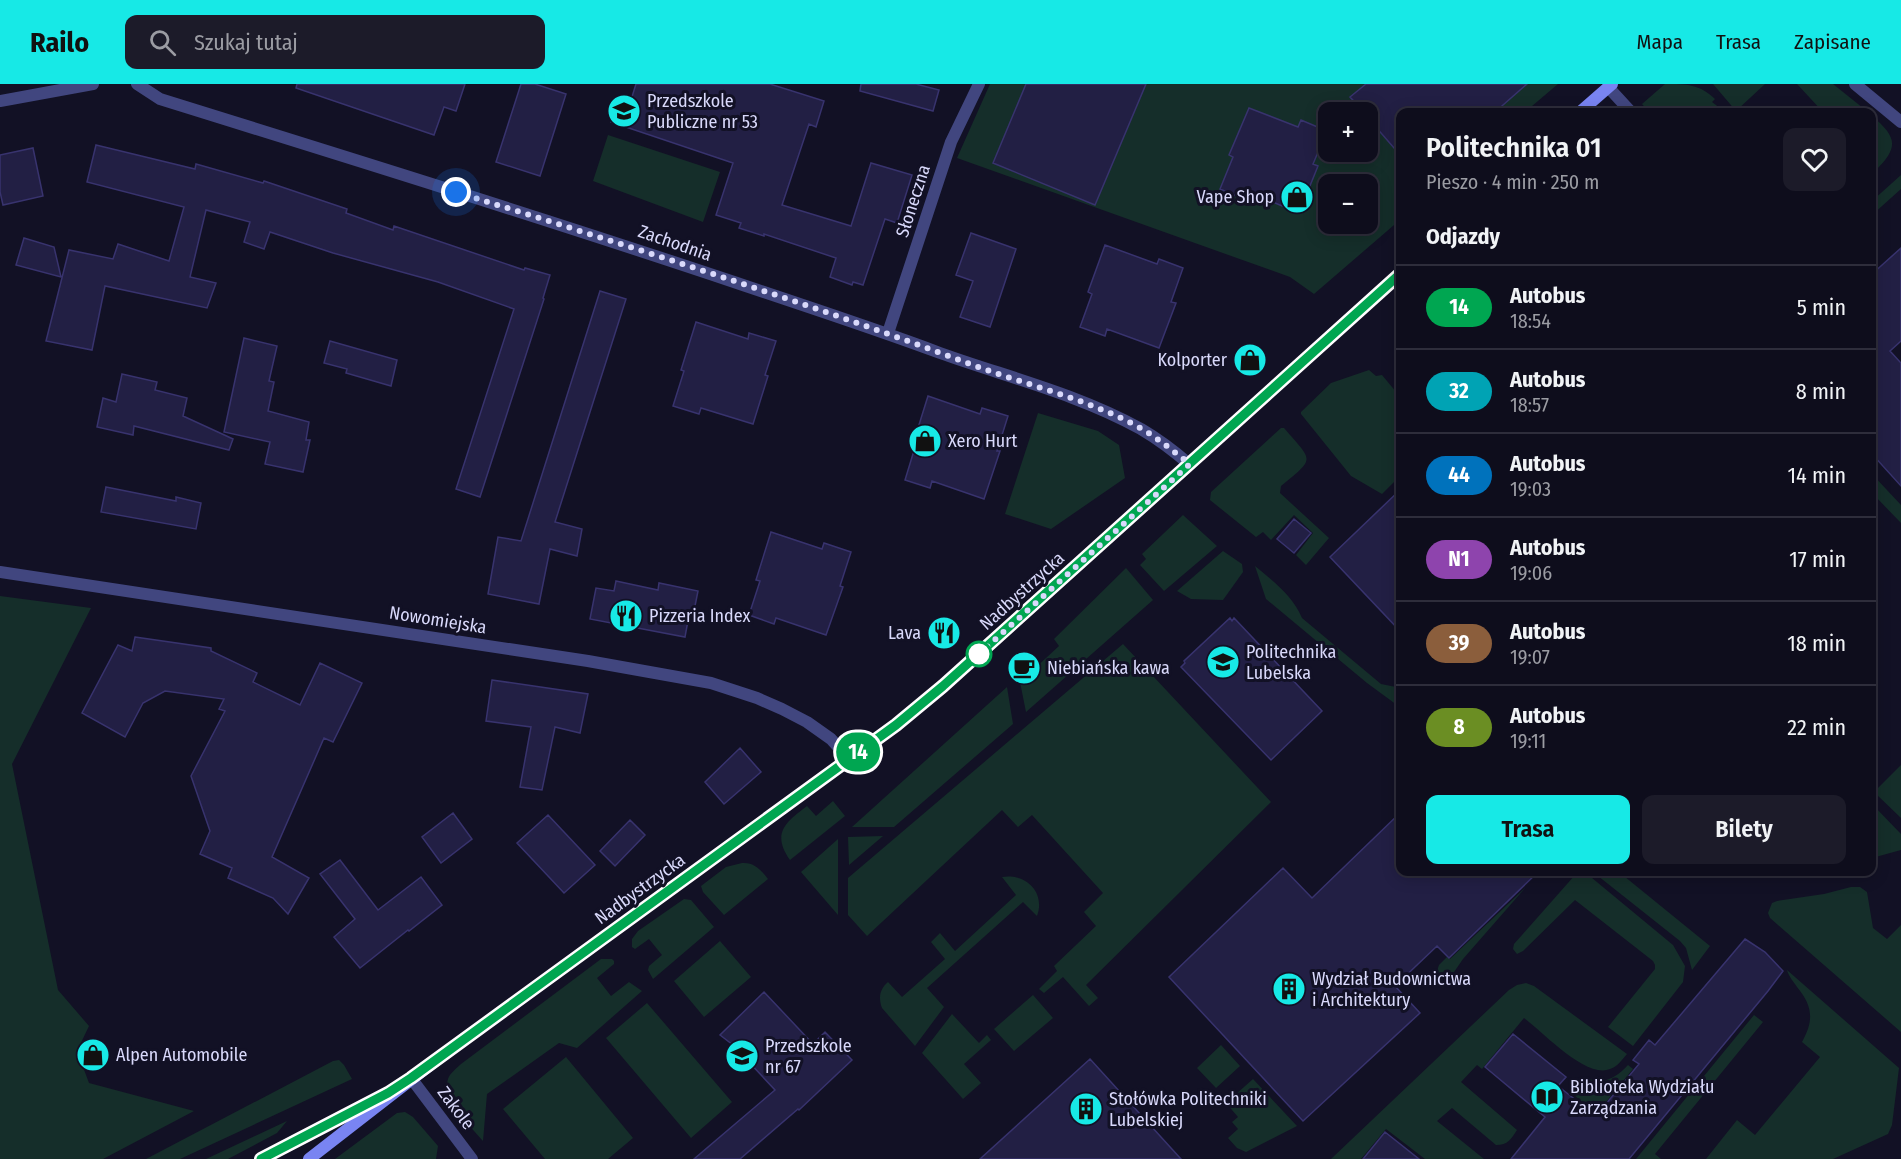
<!DOCTYPE html>
<html lang="pl">
<head>
<meta charset="utf-8">
<style>
	:root { --surface:#0e0d1c; --page:#1c1b29; --text:#f1f3f6; --muted:#9b9ca3; --line:#2e2d3b; --accent:#17e9e6 }
	body { margin:0; font-family:"Fira Sans Condensed",sans-serif; background:var(--page); color:var(--text); height:100vh; display:flex; flex-direction:column; font-size:22px; white-space:nowrap }
	* { box-sizing:border-box; margin:0 }
	p { font-size:20px; color:var(--muted) }
	.icon { flex:none; width:33px; height:33px; fill:none; stroke:currentColor; stroke-width:2; stroke-linecap:round; stroke-linejoin:round }
	.map { position:relative; flex:1; overflow:hidden }
	.side { position:absolute; left:1396px; top:24px; width:480px; height:768px; display:flex; flex-direction:column; background:var(--surface); border-radius:12px; box-shadow:0 3px 15px #0003,0 0 0 2px var(--line) }
	.side>* { flex:none }
	.badge { padding:0 12px; border-radius:20px; font-size:21px; line-height:39px }
	.controls { position:absolute; left:1318px; top:18px; display:grid; gap:12px }
	.controls a { display:grid; place-items:center; width:60px; height:60px; border-radius:12px; background:var(--surface); box-shadow:0 3px 15px #0003,0 0 0 2px var(--line); font-size:30px }
	.you { position:absolute; width:30px; height:30px; margin:-15px; border:4px solid #fff; border-radius:50%; background:#1a73e8; box-shadow:0 0 0 9px #1a73e833 }
	.map>.badge { position:absolute; translate:-50% -50%; box-shadow:0 0 0 3px #fff }
	h2 { padding:0 30px; font-size:22px; line-height:54px }
	.round { display:grid; place-items:center; flex:none; width:63px; height:63px; border-radius:12px; background:var(--page) }
	.summary { display:flex; align-items:center; justify-content:space-between; height:102px; padding:0 30px }
	h1 { font-size:28px; font-weight:600; line-height:45px }
	.action { display:flex; gap:12px; margin-top:auto; padding:12px 30px }
	.action a { flex:1; height:69px; border-radius:12px; background:var(--accent); color:#111; font-size:24px; font-weight:600; line-height:69px; text-align:center }
	.action a+a { background:var(--page); color:var(--text) }
	ul { padding:0; list-style:none }
	li { display:flex; align-items:center; gap:18px; height:84px; padding:0 30px; border-top:2px solid var(--line) }
	li div { flex:1 }
	li b { display:block; font-size:22px }
	li em { font-style:normal }
	li .badge { min-width:66px; font-weight:700; text-align:center }
	header { display:flex; align-items:center; gap:36px; box-sizing:border-box; height:84px; padding:0 30px; background:var(--accent); color:#111 }
	header strong { font-size:28px }
	nav { display:flex; gap:33px; margin-inline-start:auto; font-size:21px }
	.search { width:420px; height:54px; background:var(--page); display:flex; align-items:center; gap:15px; box-sizing:border-box; padding:0 21px; border-radius:12px; color:var(--muted); font-size:22px }
	.map>svg:first-child { display:block }
	.green { fill:#152e2a; fill-rule:evenodd }
	.building { fill:#221f44; stroke:#38336e; stroke-width:1.5 }
	.lines { fill:none; stroke-linecap:round; stroke-linejoin:round }
	.street { stroke:#41467f; stroke-width:12 }
	.secondary { stroke:#7984f2; stroke-width:12 }
	.line-casing { stroke:#fff; stroke-width:14 }
	.line { stroke:#00a651; stroke-width:9 }
	.walk { stroke:#d9d9fb; stroke-width:6; stroke-dasharray:0 10.8 }
	.stop-dot { fill:#fff; stroke:#00a651; stroke-width:3 }
	.labels { text-anchor:middle; stroke-width:6; stroke-linejoin:round; paint-order:stroke }
	.poi-label { font-size:18px; fill:#d9d9fb; stroke:#121125; text-anchor:start }
	.street-label { font-size:18px; fill:#d9d9fb; stroke:#121125 }
</style>
</head>
<body>
<header>
<strong>Railo</strong>
<div class="search"><svg class="icon" aria-label="search" viewBox="0 0 24 24"><circle cx="10" cy="10" r="6"/><path d="M15 15l6 6"/></svg>Szukaj tutaj</div>
<nav><a>Mapa</a><a>Trasa</a><a>Zapisane</a></nav>
</header>
<div class="map">
<svg width="1901" height="1075" viewBox="0 0 1901 1075">
	<rect width="100%" height="100%" fill="#121125"/>
	<!-- green -->
	<path class="green" d="M 990,0 L 1558,0 L 1525,28 L 1401,28 L 1401,135 L 1314,210 L 1290,193 L 957,74 ZM 1329,28 L 1368,28 L 1368,68 L 1329,68 ZM 1329,100 L 1368,100 L 1368,140 L 1329,140 Z
		M 1665,0 C 1687,0 1699,0 1715,15 L 1712,18 L 1725,28 L 1649,28 L 1642,20 Z
		M 1713,0 L 1765,0 L 1736,27 Z
		M 1797,0 L 1833,0 L 1868,28 L 1823,28 Z
		M 1872,32 C 1897,53 1899,63 1876,86 L 1872,82 Z
		M 608,51 L 720,88 L 703,138 L 593,97 Z
		M 1901,91 L 1901,105 L 1872,131 L 1872,117 Z
		M 1369,286 L 1376,292 L 1382,291 L 1397,309 L 1399,318 L 1398,341 L 1401,349 L 1394,381 L 1399,393 L 1382,410 L 1351,392 L 1301,330 L 1301,328 L 1331,299 Z
		M 1038,329 L 1098,347 L 1119,361 L 1125,394 L 1051,445 L 1005,430 Z
		M 1281,344 L 1284,344 C 1313,378 1316,373 1281,402 L 1280,409 L 1329,454 L 1306,481 L 1296,471 L 1313,449 L 1294,431 L 1271,456 L 1263,448 L 1256,453 L 1210,416 L 1211,408 Z
		M 1872,390 L 1901,421 L 1901,439 L 1872,409 Z
		M 1183,431 L 1217,462 L 1164,507 L 1140,481 L 1146,475 L 1142,470 Z
		M 1223,467 L 1242,480 L 1243,488 L 1223,516 L 1191,515 L 1177,507 Z
		M 1255,482 C 1273,497 1293,512 1302,534 L 1381,600 L 1401,604 L 1401,624 L 1367,599 L 1266,515 Z
		M 1126,484 L 1153,516 L 1026,628 L 1020,598 L 1059,562 L 1054,555 Z
		M 0,512 L 91,524 L 12,680 L 58,906 L 89,942 L 77,967 L 89,999 L 194,1027 L 103,1075 L 0,1075 Z
		M 1123,560 L 1271,718 L 1086,901 L 1098,914 L 1089,922 L 1063,893 L 1044,909 L 1039,905 L 1057,887 L 1054,882 L 1096,842 L 1084,828 L 1103,809 L 1032,731 L 1018,743 L 1002,726 L 867,852 L 848,831 L 848,794 Z
		M 1007,603 L 1013,640 L 894,743 L 852,743 Z
		M 1901,681 L 1901,734 L 1874,708 Z
		M 833,717 L 845,732 L 790,776 C 771,749 786,738 807,722 L 816,732 Z
		M 1872,720 L 1901,750 L 1901,766 L 1872,774 Z
		M 883,752 L 849,781 L 848,753 Z
		M 838,755 L 838,831 L 801,788 Z
		M 742,779 C 754,778 761,786 768,795 L 724,831 L 703,808 L 701,802 L 726,783 Z
		M 1593,788 L 1619,788 L 1710,862 L 1692,886 L 1686,864 L 1680,857 Z
		M 1586,789 L 1673,861 L 1685,882 L 1683,898 L 1633,962 L 1608,943 L 1655,885 L 1655,881 L 1653,877 L 1575,816 L 1523,867 L 1517,870 L 1513,865 L 1514,860 L 1575,791 Z
		M 1002,793 C 1025,789 1046,808 1037,832 L 1023,818 L 927,904 L 944,923 L 915,962 L 882,924 C 878,913 880,905 888,898 L 902,913 L 945,875 L 931,858 L 940,849 L 955,867 L 1016,811 Z
		M 1526,803 L 1463,875 L 1443,904 L 1436,898 L 1435,893 L 1439,881 L 1447,873 L 1450,875 Z
		M 1851,803 L 1860,803 L 1867,808 L 1873,844 L 1887,855 L 1901,841 L 1901,948 L 1770,834 L 1768,829 L 1772,819 L 1777,817 L 1824,810 Z
		M 684,815 L 691,816 L 714,843 L 653,895 L 648,886 L 649,882 L 662,871 L 649,855 L 635,865 L 632,863 L 632,855 L 638,847 Z
		M 720,857 L 751,893 L 704,933 L 674,897 Z
		M 601,875 L 612,875 L 614,877 L 614,880 L 597,894 L 611,912 L 629,898 L 642,907 L 577,964 L 559,959 L 487,1010 L 483,1057 C 471,1043 441,1015 448,995 C 450,989 456,985 461,980 Z
		M 1787,886 L 1899,984 L 1892,1041 L 1888,1050 L 1833,1075 L 1706,1075 L 1737,1036 L 1755,1051 L 1820,973 L 1802,958 C 1814,937 1813,922 1797,903 C 1793,897 1789,893 1787,886 Z
		M 1526,899 L 1534,902 L 1627,970 C 1622,976 1617,983 1610,985 C 1586,995 1543,948 1524,934 L 1482,985 L 1477,981 L 1461,998 L 1517,1046 C 1511,1055 1508,1061 1496,1061 L 1452,1024 L 1437,1037 L 1484,1075 L 1425,1075 L 1386,1045 L 1361,1075 L 1331,1075 L 1509,906 L 1517,901 Z
		M 1033,911 L 1053,934 L 1014,967 L 994,945 Z
		M 647,919 L 732,1018 L 691,1054 L 606,954 Z
		M 952,930 L 979,959 L 987,951 L 991,956 L 964,980 L 981,999 L 963,1015 L 922,969 Z
		M 1754,931 L 1763,938 L 1655,1070 L 1661,1075 L 1636,1075 Z
		M 1221,961 L 1240,982 L 1216,1004 L 1197,984 Z
		M 566,973 L 633,1054 L 608,1075 L 545,1075 L 503,1025 Z
		M 339,976 L 344,981 L 352,995 L 180,1075 L 146,1075 L 333,977 Z
		M 1628,981 L 1633,985 L 1596,1030 L 1574,1011 L 1587,994 C 1603,1002 1617,993 1628,981 Z
		M 1253,995 L 1297,1042 L 1246,1068 L 1237,1064 L 1228,1054 L 1238,1045 L 1232,1038 L 1238,1033 L 1226,1019 Z
		M 405,1028 L 413,1033 L 438,1062 L 436,1075 L 335,1075 L 397,1029 Z
		M 287,1037 L 277,1049 L 228,1075 L 206,1075 Z"/>
	<!-- building -->
	<path class="building" d="M 297,0 L 465,0 L 456,27 L 444,23 L 434,51 L 296,4 Z
		M 521,0 L 535,0 L 566,10 L 540,92 L 496,78 Z
		M 636,0 L 770,0 L 824,17 L 816,43 L 809,40 L 782,121 L 851,142 L 871,79 L 912,91 L 897,139 L 885,135 L 863,201 L 853,198 L 852,201 L 830,193 L 836,174 L 764,150 L 764,152 L 739,144 L 741,139 L 716,131 L 733,79 L 611,38 L 620,12 L 631,16 Z
		M 861,0 L 916,0 L 939,6 L 933,27 L 860,7 Z
		M 1026,0 L 1146,0 L 1095,121 L 993,79 Z
		M 1366,0 L 1527,0 L 1495,28 L 1401,28 L 1401,72 L 1368,34 L 1368,28 L 1364,28 L 1350,13 Z
		M 1249,24 L 1298,43 L 1301,36 L 1327,47 L 1313,80 L 1318,82 L 1299,129 L 1249,108 L 1246,116 L 1220,105 L 1233,73 L 1229,71 Z
		M 96,61 L 195,85 L 196,80 L 263,99 L 264,97 L 347,125 L 346,129 L 393,146 L 394,142 L 524,186 L 525,184 L 550,191 L 543,214 L 544,215 L 480,413 L 456,405 L 514,225 L 438,198 L 333,169 L 270,148 L 264,165 L 244,158 L 250,138 L 206,126 L 190,193 L 216,199 L 207,224 L 105,202 L 92,266 L 46,257 L 69,166 L 113,175 L 118,160 L 169,177 L 184,123 L 87,98 Z
		M 33,64 L 43,112 L 3,121 L 0,108 L 0,71 Z
		M 971,149 L 1016,165 L 990,243 L 960,233 L 973,197 L 956,191 Z
		M 24,154 L 54,163 L 61,193 L 16,181 Z
		M 1105,161 L 1157,180 L 1159,175 L 1183,184 L 1171,218 L 1176,219 L 1159,264 L 1107,245 L 1105,252 L 1080,243 L 1092,210 L 1088,208 Z
		M 1901,164 L 1901,257 L 1890,267 L 1901,279 L 1901,402 L 1872,370 L 1872,190 Z
		M 600,207 L 626,215 L 555,438 L 582,445 L 577,472 L 550,465 L 539,520 L 488,510 L 498,453 L 521,457 Z
		M 696,238 L 748,255 L 749,249 L 776,257 L 765,291 L 768,292 L 753,340 L 701,324 L 699,330 L 673,322 L 684,287 L 681,286 Z
		M 244,254 L 277,262 L 269,297 L 274,298 L 268,327 L 309,338 L 306,356 L 310,356 L 303,388 L 265,380 L 270,358 L 224,348 Z
		M 330,257 L 397,276 L 391,302 L 346,289 L 347,285 L 324,279 Z
		M 122,290 L 157,298 L 155,306 L 187,314 L 183,332 L 233,355 L 229,366 L 134,342 L 133,351 L 97,343 L 103,314 L 116,318 Z
		M 928,312 L 980,330 L 982,324 L 1008,332 L 997,367 L 1000,367 L 984,415 L 932,397 L 930,404 L 905,396 L 916,360 L 913,360 Z
		M 106,403 L 176,417 L 176,413 L 201,419 L 196,445 L 101,428 Z
		M 1401,405 L 1401,548 L 1330,473 Z
		M 1294,435 L 1311,449 L 1294,469 L 1277,455 Z
		M 771,448 L 822,465 L 824,459 L 851,468 L 840,502 L 843,503 L 826,551 L 776,534 L 774,540 L 749,531 L 760,497 L 756,496 Z
		M 616,497 L 658,506 L 659,499 L 698,507 L 693,532 L 689,531 L 685,553 L 590,535 L 596,504 L 614,507 Z
		M 1230,534 L 1232,537 L 1234,534 L 1322,627 L 1271,676 L 1181,583 L 1185,579 L 1184,577 Z
		M 135,553 L 211,564 L 211,567 L 257,589 L 253,598 L 300,621 L 320,579 L 362,599 L 333,658 L 324,654 L 272,773 L 309,794 L 288,830 L 273,814 L 228,794 L 232,784 L 200,770 L 210,747 L 191,692 L 225,627 L 219,625 L 224,615 L 165,607 L 143,619 L 125,653 L 82,629 L 118,561 L 132,567 Z
		M 492,596 L 588,610 L 580,649 L 555,643 L 542,706 L 520,703 L 531,643 L 486,637 Z
		M 740,664 L 761,688 L 724,720 L 705,698 Z
		M 1401,728 L 1401,788 L 1538,788 L 1449,874 L 1437,862 L 1395,902 L 1420,929 L 1303,1037 L 1169,893 L 1283,784 L 1312,814 Z
		M 453,729 L 472,755 L 441,779 L 422,753 Z
		M 548,731 L 595,781 L 564,809 L 517,759 Z
		M 630,736 L 645,751 L 615,782 L 600,767 Z
		M 340,776 L 378,826 L 421,793 L 442,821 L 409,847 L 408,846 L 360,884 L 334,853 L 355,835 L 320,790 Z
		M 1745,855 L 1765,868 L 1783,887 L 1768,907 L 1629,1075 L 1511,1075 L 1545,1033 L 1485,983 L 1513,950 L 1566,993 L 1558,1002 L 1596,1032 L 1639,980 L 1633,976 L 1649,956 L 1655,961 Z
		M 764,908 L 813,960 L 825,948 L 852,976 L 799,1026 L 798,1025 L 740,1075 L 694,1075 L 775,1006 L 733,961 L 720,951 Z
		M 1090,975 L 1181,1075 L 980,1075 Z
		M 1385,1048 L 1419,1075 L 1363,1075 Z"/>
	<g class="lines">
		<!-- street -->
		<path class="street" d="M 137,0 L 160,15 C 353,75 546,135 737,199 C 805,222 873,244 940,269 C 1007,293 1078,310 1141,345 C 1158,355 1174,367 1189,380
			M 1855,0 L 1901,38
			M 1608,3 L 1631,28
			M 0,17 L 93,0
			M 888,249 L 951,58 L 979,0
			M 0,488 L 588,577 L 711,599 L 757,614 L 782,625 L 807,638 L 831,655 L 849,675
			M 411,994 L 472,1075"/>
		<!-- secondary -->
		<path class="secondary" d="M 1580,28 L 1612,0
			M 261,1075 L 377,1015
			M 309,1075 L 439,974 L 896,641 L 943,602 L 1401,189"/>
	</g>
	<g class="lines">
		<defs>
			<path id="line" d="M 261,1075 L 388,1009 L 411,994 L 896,641 L 943,602 L 1401,189"/>
		</defs>
		<!-- line casing -->
		<use href="#line" class="line-casing"/>
		<!-- line -->
		<use href="#line" class="line"/>
		<!-- walk -->
		<path class="walk" d="M 456,108 C 629,162 802,217 973,281 C 1029,302 1089,315 1142,345 C 1159,355 1174,368 1190,380 L 978,571 L 979,570"/>
	</g>
	<!-- icons -->
	<defs>
		<symbol id="school-disc" viewBox="-11 -11 22 22"><circle r="9.5" fill="#17e9e6" stroke="#121125"/><path d="M0-5L7-2L0 1L-7-2ZM-4 1L0 2.5L4 1V4Q0 6-4 4Z" fill="#111"/></symbol>
		<symbol id="shop-disc" viewBox="-11 -11 22 22"><circle r="9.5" fill="#17e9e6" stroke="#121125"/><path d="M-5-2.5h2.3a2.7 3.5 0 0 1 5.4 0H5L5.5 6h-11ZM-1.5-2.5h3a1.5 2.3 0 0 0-3 0Z" fill="#111"/></symbol>
		<symbol id="restaurant-disc" viewBox="-11 -11 22 22"><circle r="9.5" fill="#17e9e6" stroke="#121125"/><path d="M-5-6h1v4h1v-4h1v4h1v-4h1v5L-1.5 .5V6h-2V.5L-5-1ZM5-6V6H3V1.5H1.5Q1.5-4 5-6Z" fill="#111"/></symbol>
		<symbol id="university-disc" viewBox="-11 -11 22 22"><circle r="9.5" fill="#17e9e6" stroke="#121125"/><path d="M0-5L7-2L0 1L-7-2ZM-4 1L0 2.5L4 1V4Q0 6-4 4Z" fill="#111"/></symbol>
		<symbol id="cafe-disc" viewBox="-11 -11 22 22"><circle r="9.5" fill="#17e9e6" stroke="#121125"/><path d="M-5.5-4.5H6V0H3Q3 3.5 0 3.5H-2.5Q-5.5 3.5-5.5 0ZM3-3.2v2h1.7v-2ZM-6 4.5H4V6H-6Z" fill="#111"/></symbol>
		<symbol id="building-disc" viewBox="-11 -11 22 22"><circle r="9.5" fill="#17e9e6" stroke="#121125"/><path d="M-4-6H4V6H1V3H-1V6H-4ZM-2.5-4.3h1.7v1.8h-1.7ZM.8-4.3h1.7v1.8H.8ZM-2.5-1h1.7V.8h-1.7ZM.8-1h1.7V.8H.8Z" fill="#111"/></symbol>
		<symbol id="library-disc" viewBox="-11 -11 22 22"><circle r="9.5" fill="#17e9e6" stroke="#121125"/><path d="M-6-4Q-3-5.5-.7-3.5V5Q-3 3-6 4ZM6-4Q3-5.5 .7-3.5V5Q3 3 6 4Z" fill="#111"/></symbol>
	</defs>
	<g fill-rule="evenodd">
		<use href="#school-disc" x="605" y="8" width="38" height="38"/>
		<use href="#shop-disc" x="1278" y="94" width="38" height="38"/>
		<use href="#shop-disc" x="1231" y="257" width="38" height="38"/>
		<use href="#shop-disc" x="906" y="338" width="38" height="38"/>
		<use href="#restaurant-disc" x="607" y="513" width="38" height="38"/>
		<use href="#restaurant-disc" x="925" y="530" width="38" height="38"/>
		<use href="#university-disc" x="1204" y="559" width="38" height="38"/>
		<use href="#cafe-disc" x="1005" y="565" width="38" height="38"/>
		<use href="#building-disc" x="1270" y="886" width="38" height="38"/>
		<use href="#shop-disc" x="74" y="952" width="38" height="38"/>
		<use href="#school-disc" x="723" y="953" width="38" height="38"/>
		<use href="#library-disc" x="1528" y="994" width="38" height="38"/>
		<use href="#building-disc" x="1067" y="1006" width="38" height="38"/>
	</g>
	<!-- markers -->
	<circle class="stop-dot" cx="979" cy="570" r="12"/>
	<g class="labels">
		<!-- poi labels -->
		<g class="poi-label">
			<text x="647" y="23">Przedszkole<tspan x="647" dy="21">Publiczne nr 53</tspan></text>
			<text x="1274" y="119" text-anchor="end">Vape Shop</text>
			<text x="1227" y="282" text-anchor="end">Kolporter</text>
			<text x="948" y="363">Xero Hurt</text>
			<text x="649" y="538">Pizzeria Index</text>
			<text x="921" y="555" text-anchor="end">Lava</text>
			<text x="1246" y="574">Politechnika<tspan x="1246" dy="21">Lubelska</tspan></text>
			<text x="1047" y="590">Niebiańska kawa</text>
			<text x="1312" y="901">Wydział Budownictwa<tspan x="1312" dy="21">i Architektury</tspan></text>
			<text x="765" y="968">Przedszkole<tspan x="765" dy="21">nr 67</tspan></text>
			<text x="116" y="977">Alpen Automobile</text>
			<text x="1570" y="1009">Biblioteka Wydziału<tspan x="1570" dy="21">Zarządzania</tspan></text>
			<text x="1109" y="1021">Stołówka Politechniki<tspan x="1109" dy="21">Lubelskiej</tspan></text>
		</g>
		<!-- street labels -->
		<g class="street-label">
			<text transform="translate(913 117) rotate(-72)" y="6">Słoneczna</text>
			<text transform="translate(675 159) rotate(19)" y="6">Zachodnia</text>
			<text transform="translate(1022 507) rotate(-42)" y="6">Nadbystrzycka</text>
			<text transform="translate(438 536) rotate(9)" y="6">Nowomiejska</text>
			<text transform="translate(640 805) rotate(-36)" y="6">Nadbystrzycka</text>
			<text transform="translate(456 1024) rotate(53)" y="6">Zakole</text>
		</g>
	</g>
</svg>
<div class="controls">
<a>+</a>
<a>−</a>
</div>
<div class="you" style="left:456px;top:108px"></div>
<b class="badge" style="left:858px;top:668px;background:#00a651;color:#fff">14</b>
<section class="side">
<div class="summary"><div><h1>Politechnika 01</h1><p>Pieszo · 4 min · 250 m</p></div><a class="round"><svg class="icon" aria-label="heart" viewBox="0 0 24 24"><path d="M12 20l-8-8c-3-5 5-10 8-4 3-6 11-1 8 4z"/></svg></a></div>
<h2>Odjazdy</h2>
<ul>
<li><span class="badge" style="background:#00a651;color:#fff">14</span><div><b>Autobus</b><p>18:54</p></div><em>5 min</em></li>
<li><span class="badge" style="background:#00a3b4;color:#fff">32</span><div><b>Autobus</b><p>18:57</p></div><em>8 min</em></li>
<li><span class="badge" style="background:#0072bc;color:#fff">44</span><div><b>Autobus</b><p>19:03</p></div><em>14 min</em></li>
<li><span class="badge" style="background:#8e44ad;color:#fff">N1</span><div><b>Autobus</b><p>19:06</p></div><em>17 min</em></li>
<li><span class="badge" style="background:#8b5e3c;color:#fff">39</span><div><b>Autobus</b><p>19:07</p></div><em>18 min</em></li>
<li><span class="badge" style="background:#6b8e23;color:#fff">8</span><div><b>Autobus</b><p>19:11</p></div><em>22 min</em></li>
</ul>
<div class="action"><a>Trasa</a><a>Bilety</a></div>
</section>
</div>
</body>
</html>
